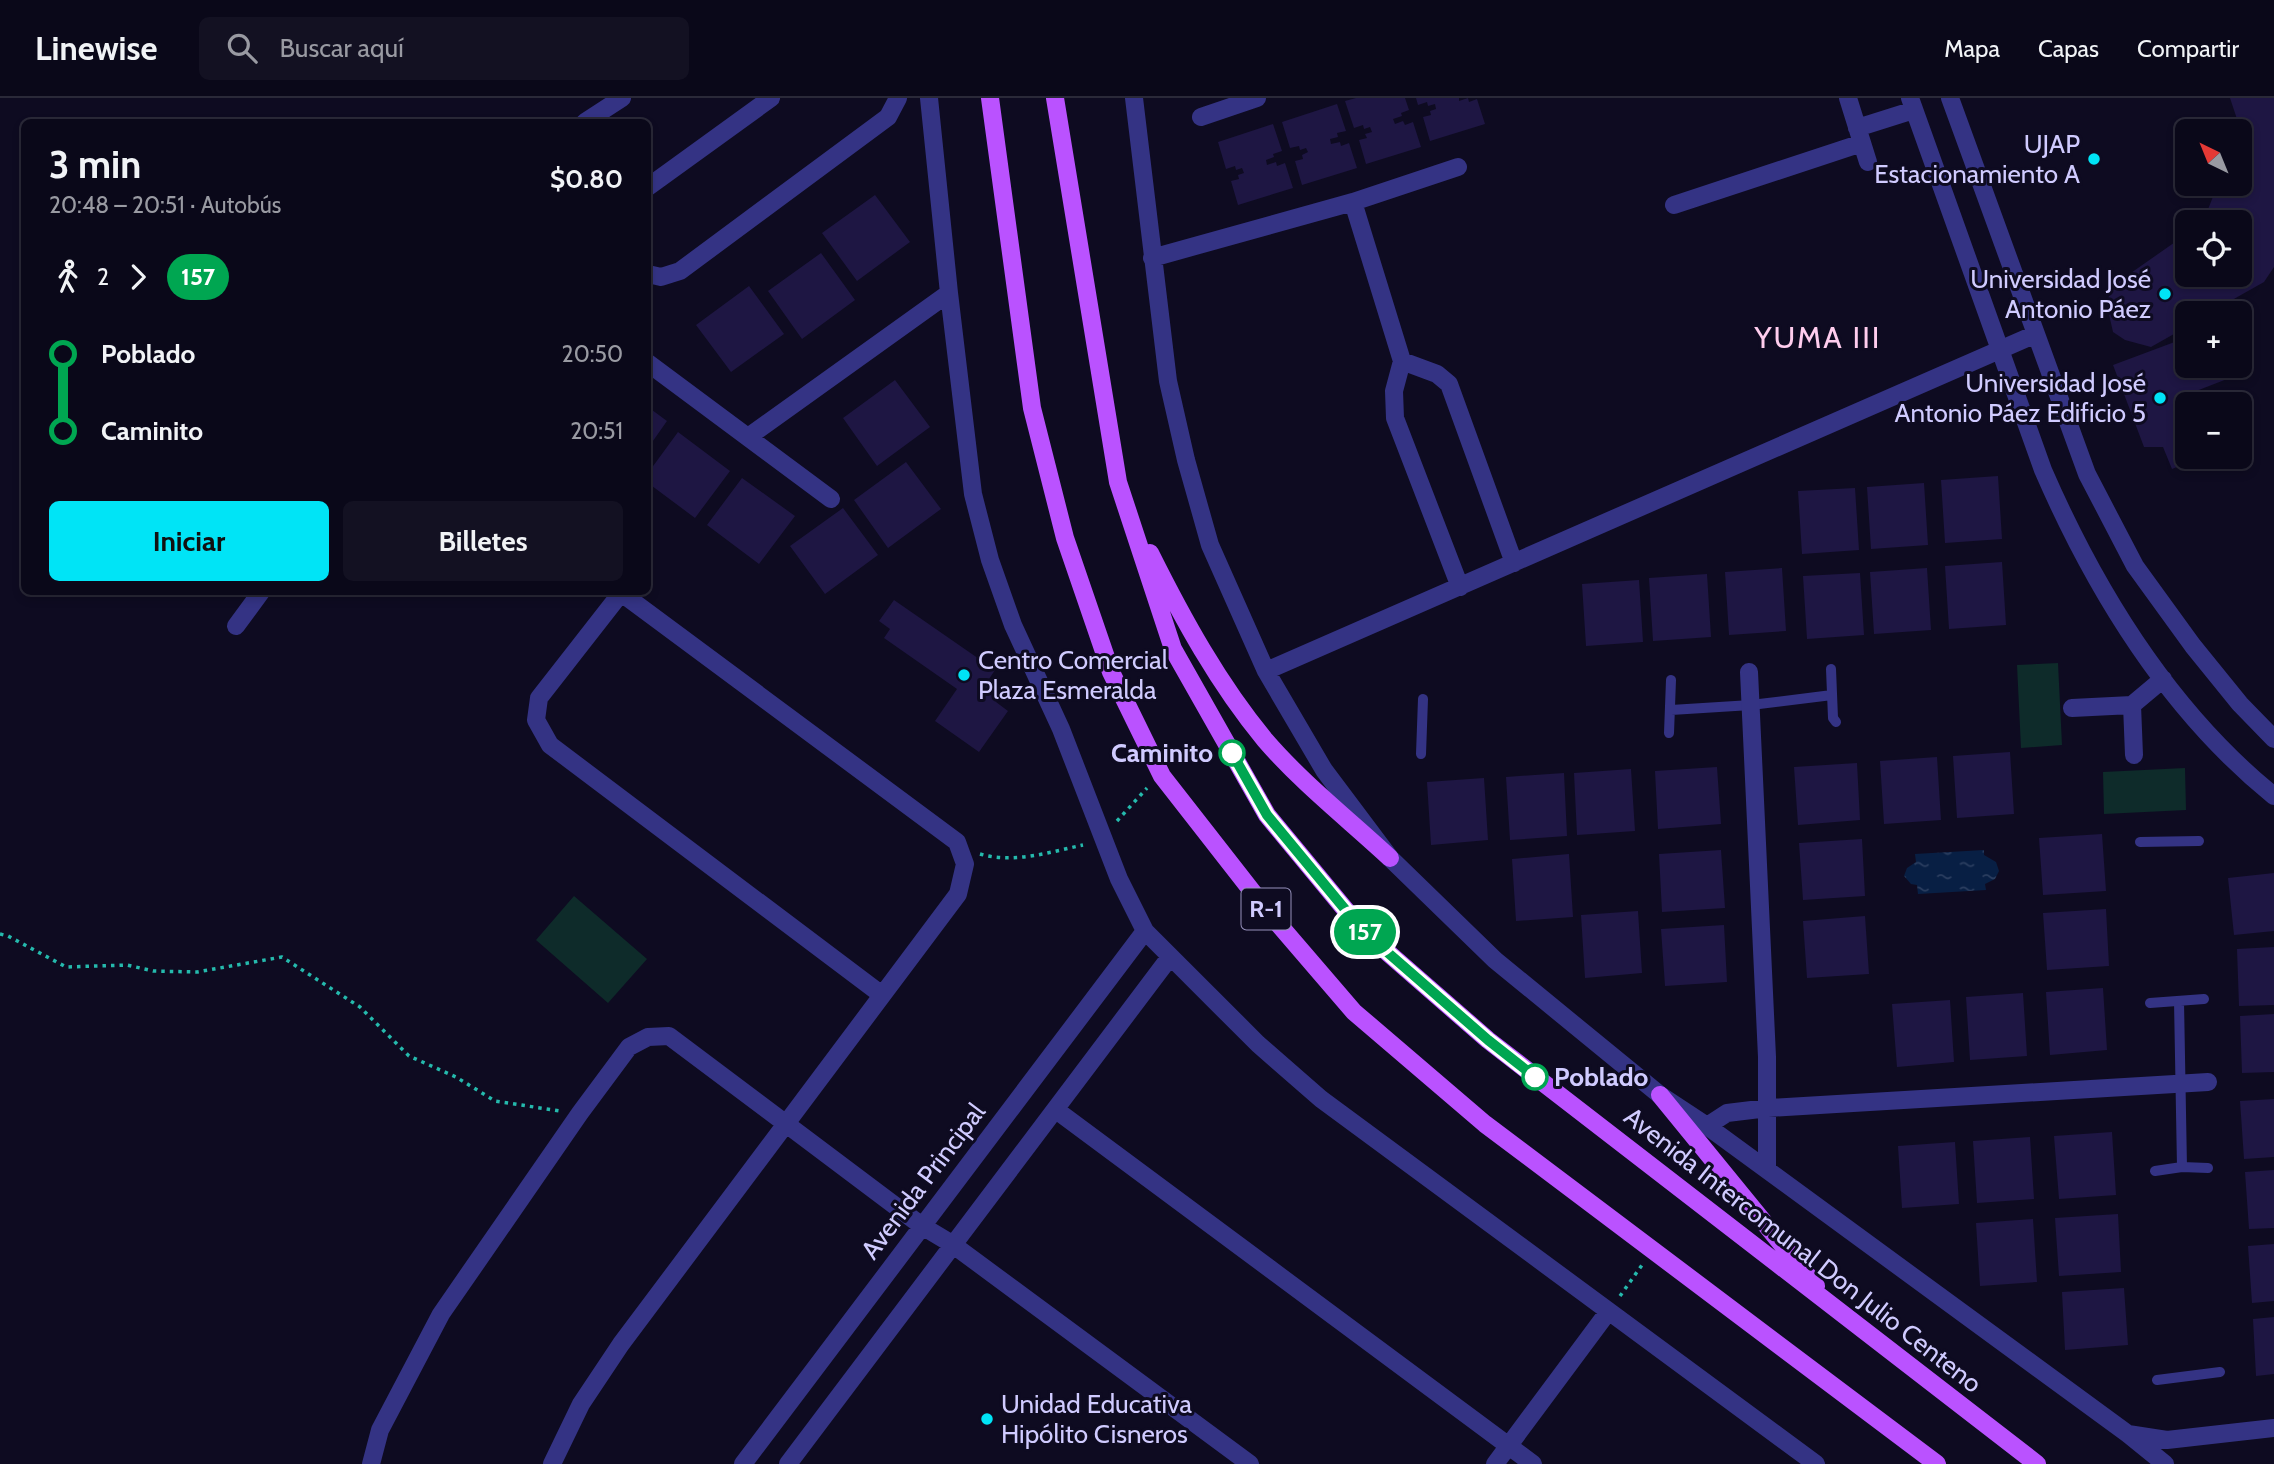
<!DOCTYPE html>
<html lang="es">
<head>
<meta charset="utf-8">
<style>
	:root { --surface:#0a0819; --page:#131122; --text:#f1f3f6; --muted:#999aa2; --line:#2a2938; --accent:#00e4f6 }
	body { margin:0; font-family:Cabin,sans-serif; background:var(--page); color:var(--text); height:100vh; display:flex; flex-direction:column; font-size:26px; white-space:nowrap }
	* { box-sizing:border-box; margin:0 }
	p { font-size:23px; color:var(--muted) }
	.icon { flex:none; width:38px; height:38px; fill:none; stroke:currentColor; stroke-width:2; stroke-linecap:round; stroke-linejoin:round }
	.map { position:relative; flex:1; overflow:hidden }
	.details { position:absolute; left:21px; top:21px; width:630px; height:476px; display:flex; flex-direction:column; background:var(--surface); border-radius:10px; box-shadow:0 4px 10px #0003,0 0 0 2px var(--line) }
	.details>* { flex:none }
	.badge { padding:0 14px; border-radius:23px; font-size:24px; line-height:46px }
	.needle { width:46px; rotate:317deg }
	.tools { position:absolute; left:2175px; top:21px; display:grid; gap:14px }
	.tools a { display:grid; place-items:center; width:77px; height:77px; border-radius:10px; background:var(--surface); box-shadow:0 4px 10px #0003,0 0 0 2px var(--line); font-size:35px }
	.map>.badge { position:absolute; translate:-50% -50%; box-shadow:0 0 0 4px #fff }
	.legs { display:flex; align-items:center; gap:10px; height:77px; padding:0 28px; font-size:23px }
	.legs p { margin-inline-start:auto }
	.summary { display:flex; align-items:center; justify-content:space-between; height:119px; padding:0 28px }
	h1 { font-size:38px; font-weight:700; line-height:52px }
	.primary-button { display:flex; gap:14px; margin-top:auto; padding:14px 28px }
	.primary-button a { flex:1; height:80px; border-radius:10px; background:var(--accent); color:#111; font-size:28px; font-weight:700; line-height:80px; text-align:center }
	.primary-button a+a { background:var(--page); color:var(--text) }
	ul { padding:0 28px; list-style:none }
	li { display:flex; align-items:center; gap:24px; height:77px; font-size:26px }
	li i { display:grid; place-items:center; width:10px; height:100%; margin:0 9px; background:currentColor }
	li i::after { content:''; width:18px; height:18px; margin:-9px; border:5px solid; border-radius:50%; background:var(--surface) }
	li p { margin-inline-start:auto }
	li:first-child i { background:linear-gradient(#0000 50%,currentColor 0) }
	li:last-child i { background:linear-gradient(currentColor 50%,#0000 0) }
	header { display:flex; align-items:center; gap:42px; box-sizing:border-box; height:98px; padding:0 35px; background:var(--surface); border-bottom:2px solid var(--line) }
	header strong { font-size:33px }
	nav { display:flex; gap:38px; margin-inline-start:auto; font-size:24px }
	.search { width:490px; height:63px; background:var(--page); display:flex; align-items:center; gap:18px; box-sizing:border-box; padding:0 24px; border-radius:10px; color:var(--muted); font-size:26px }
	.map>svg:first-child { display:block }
	.pitch { fill:#0e2b2a }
	.water { fill:url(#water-ripples) }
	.building { fill:#1e1643 }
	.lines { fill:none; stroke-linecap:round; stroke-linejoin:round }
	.path { stroke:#25baad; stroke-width:3.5; stroke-dasharray:3.5 5; stroke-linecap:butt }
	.lane { stroke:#343384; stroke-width:10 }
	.street { stroke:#343384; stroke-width:18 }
	.primary { stroke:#ba52ff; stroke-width:18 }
	.line-1-casing { stroke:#fff; stroke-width:16 }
	.line-1 { stroke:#00a651; stroke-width:10 }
	.poi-dot { fill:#00e4f6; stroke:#0e0b21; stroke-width:2.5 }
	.stop-1-dot { fill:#fff; stroke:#00a651; stroke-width:3.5 }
	.labels { text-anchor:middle; stroke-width:6; stroke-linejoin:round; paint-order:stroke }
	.shield { fill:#0e0b21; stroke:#9691bc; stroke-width:2 }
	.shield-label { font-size:24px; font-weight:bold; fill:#d0cbff }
	.poi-label { font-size:26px; fill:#d0cbff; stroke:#0e0b21; text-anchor:end }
	.stop-label { font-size:26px; font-weight:bold; fill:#d0cbff; stroke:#0e0b21; text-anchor:end }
	.street-label { font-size:26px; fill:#d0cbff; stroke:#0e0b21 }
	.quarter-label { font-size:30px; letter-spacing:2px; fill:#ffcdee; stroke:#0e0b21 }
</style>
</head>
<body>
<header>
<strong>Linewise</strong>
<div class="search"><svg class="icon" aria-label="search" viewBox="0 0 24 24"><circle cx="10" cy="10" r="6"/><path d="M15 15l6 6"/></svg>Buscar aquí</div>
<nav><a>Mapa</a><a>Capas</a><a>Compartir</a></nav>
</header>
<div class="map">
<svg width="2274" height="1366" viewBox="0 0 2274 1366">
	<defs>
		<pattern id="water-ripples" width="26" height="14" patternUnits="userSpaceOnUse" patternTransform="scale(1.75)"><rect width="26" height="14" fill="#081f44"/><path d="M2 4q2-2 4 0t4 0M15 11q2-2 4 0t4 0" fill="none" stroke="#2b3e60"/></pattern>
	</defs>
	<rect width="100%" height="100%" fill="#0e0b21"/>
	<!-- pitch -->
	<path class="pitch" d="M 2058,565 L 2062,647 L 2021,650 L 2017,567 Z
		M 2185,670 L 2186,712 L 2104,716 L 2103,674 Z
		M 574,798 L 647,861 L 608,905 L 536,842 Z"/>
	<!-- water -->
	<path class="water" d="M 1984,752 L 1984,757 L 1996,764 L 1999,773 L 1995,781 L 1985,786 L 1986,792 L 1918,796 L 1917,787 L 1911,786 L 1904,778 L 1907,770 L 1916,764 L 1915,756 Z"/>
	<!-- building -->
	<path class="building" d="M 1356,0 L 1405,0 L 1409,12 L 1401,15 L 1402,18 L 1393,21 L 1395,26 L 1403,23 L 1405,27 L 1413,24 L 1421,49 L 1366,66 L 1359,42 L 1367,40 L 1365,36 L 1372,34 L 1370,29 L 1364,31 L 1363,27 L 1354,30 L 1345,3 Z
		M 1416,0 L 1459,0 L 1459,3 L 1468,0 L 1469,4 L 1477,1 L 1485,26 L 1430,43 L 1423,19 L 1431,17 L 1430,13 L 1436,11 L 1435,6 L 1428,8 L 1427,4 L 1418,7 Z
		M 2230,0 L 2274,0 L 2274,169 L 2264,184 L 2209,215 L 2188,215 L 2188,228 L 2151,249 L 2125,242 L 2113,234 L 2106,203 L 2118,184 L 2188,135 L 2188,177 L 2240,177 L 2240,124 L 2203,124 L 2218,86 L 2240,86 L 2240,30 Z
		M 1337,6 L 1346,33 L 1337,35 L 1338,39 L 1330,41 L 1331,46 L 1340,44 L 1341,48 L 1349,45 L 1357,70 L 1302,87 L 1295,63 L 1303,61 L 1302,57 L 1308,54 L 1306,50 L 1300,52 L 1299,48 L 1290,50 L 1282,24 Z
		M 1273,26 L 1282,53 L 1273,56 L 1274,59 L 1266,62 L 1267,67 L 1276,64 L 1277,68 L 1285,65 L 1293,90 L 1238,107 L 1231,83 L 1239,81 L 1238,77 L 1244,75 L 1242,70 L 1236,72 L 1235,68 L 1226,71 L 1218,44 Z
		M 875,97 L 910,144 L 857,183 L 822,135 Z
		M 821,155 L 855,202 L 802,241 L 768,193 Z
		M 749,188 L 784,236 L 731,274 L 696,227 Z
		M 2188,239 L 2188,268 L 2237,268 L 2240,276 L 2191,295 L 2196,306 L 2188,306 L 2188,359 L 2201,359 L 2172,371 L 2163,349 L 2144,349 L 2113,267 Z
		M 895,282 L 930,329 L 877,368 L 843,320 Z
		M 648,309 L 667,323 L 648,350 Z
		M 678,334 L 730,373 L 695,420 L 648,385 L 648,375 Z
		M 906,364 L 941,411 L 888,450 L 854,402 Z
		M 1998,378 L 2002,441 L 1945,445 L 1941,382 Z
		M 742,380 L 795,418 L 759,466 L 707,427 Z
		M 1924,385 L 1928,447 L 1871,451 L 1867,389 Z
		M 1855,390 L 1859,452 L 1802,456 L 1798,393 Z
		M 843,410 L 878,457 L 825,496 L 790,448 Z
		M 2002,464 L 2006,527 L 1949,531 L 1945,468 Z
		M 1782,470 L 1786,533 L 1729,537 L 1725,474 Z
		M 1927,470 L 1931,532 L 1874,536 L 1870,474 Z
		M 1860,475 L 1864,537 L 1807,541 L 1803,478 Z
		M 1707,476 L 1711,539 L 1653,543 L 1649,480 Z
		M 1639,482 L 1643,544 L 1586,548 L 1582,486 Z
		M 894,502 L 995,572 L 989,581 L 1004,593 L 996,604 L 1008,613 L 979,654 L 935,623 L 957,591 L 884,540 L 890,531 L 879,523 Z
		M 2010,654 L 2014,716 L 1957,720 L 1953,658 Z
		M 1937,659 L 1941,722 L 1884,726 L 1880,663 Z
		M 1857,665 L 1860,722 L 1798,727 L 1794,669 Z
		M 1717,669 L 1721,726 L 1658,731 L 1655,673 Z
		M 1631,671 L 1635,733 L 1577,737 L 1574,675 Z
		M 1564,675 L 1567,738 L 1510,742 L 1506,679 Z
		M 1484,680 L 1488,742 L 1431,747 L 1427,684 Z
		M 2102,736 L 2106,793 L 2043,797 L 2039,740 Z
		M 1862,741 L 1865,798 L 1803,802 L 1799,745 Z
		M 1721,752 L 1725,810 L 1662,814 L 1659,756 Z
		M 1569,756 L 1573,819 L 1516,823 L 1512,761 Z
		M 2274,775 L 2274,833 L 2234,837 L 2228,780 Z
		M 2106,811 L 2109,868 L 2047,872 L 2043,815 Z
		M 1638,813 L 1642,875 L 1585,880 L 1581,817 Z
		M 1865,818 L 1869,876 L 1807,880 L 1803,823 Z
		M 1724,827 L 1727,884 L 1665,888 L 1661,831 Z
		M 2274,849 L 2274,907 L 2239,908 L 2237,851 Z
		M 2103,890 L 2107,952 L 2050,957 L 2046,894 Z
		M 2023,895 L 2027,958 L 1970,962 L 1966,899 Z
		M 1950,902 L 1954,964 L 1897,969 L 1892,906 Z
		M 2274,916 L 2274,974 L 2242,975 L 2240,918 Z
		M 2274,1001 L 2274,1059 L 2244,1061 L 2240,1003 Z
		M 2112,1034 L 2116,1097 L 2059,1101 L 2054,1038 Z
		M 2030,1039 L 2034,1101 L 1977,1105 L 1973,1043 Z
		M 1955,1044 L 1959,1106 L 1902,1110 L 1898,1048 Z
		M 2274,1072 L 2274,1130 L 2249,1131 L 2245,1074 Z
		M 2118,1116 L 2121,1174 L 2059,1178 L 2055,1120 Z
		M 2033,1121 L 2037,1184 L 1980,1188 L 1976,1125 Z
		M 2274,1146 L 2274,1203 L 2252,1205 L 2248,1148 Z
		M 2124,1190 L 2128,1247 L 2065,1252 L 2062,1194 Z
		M 2274,1219 L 2274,1276 L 2256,1278 L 2253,1221 Z"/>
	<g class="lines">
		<!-- path -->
		<path class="path" d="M 1117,723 L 1147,690
			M 980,756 C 1014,766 1050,754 1083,747
			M 0,836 L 8,838 L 66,869 L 127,867 L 153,873 L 197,874 L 282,859 L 360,909 L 409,958 L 456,979 L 495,1003 L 560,1013
			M 1620,1198 L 1642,1167"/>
		<!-- lane -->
		<path class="lane" d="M 1831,571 L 1833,620 L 1836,624
			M 1671,612 L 1751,607 L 1832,597
			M 1669,635 L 1671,582
			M 1421,656 L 1423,601
			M 2140,744 L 2199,743
			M 2179,903 L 2182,1069
			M 2150,905 L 2204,901
			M 2155,1073 L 2182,1069 L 2208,1070
			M 2157,1282 L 2220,1274"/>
		<!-- street -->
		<path class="street" d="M 929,0 L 949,195 L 973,396 L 990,462 L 1013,527 L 1061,631 L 1119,781 L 1145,833 L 1258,946 L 1321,1001 L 1816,1366
			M 1134,0 L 1168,283 L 1186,362 L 1210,447 L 1266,573 L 1324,672 L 1390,760 L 1495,862 L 1660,997 L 1707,1028 L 2128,1336 L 2165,1366
			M 1848,0 L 1868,64
			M 1910,0 L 2043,372 C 2096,494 2169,613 2274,698
			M 1950,0 L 2087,376 L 2135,468 L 2193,548 L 2240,606 L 2274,641
			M 1201,19 L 1257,0
			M 585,24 L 622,0
			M 1857,30 L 1914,12
			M 648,89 L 771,0
			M 1353,104 L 1402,263 L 1394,293 L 1395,320 L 1460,489
			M 1674,107 L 1862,45
			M 1152,160 L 1353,104 L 1458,69
			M 648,176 L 661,179 L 680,173 L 888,19 L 898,0
			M 1402,263 L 1437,276 L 1449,286 L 1514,465
			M 648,265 L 831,401
			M 748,339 L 949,195
			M 621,495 L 539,600 L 536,622 L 550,647 L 882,897
			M 236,528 L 261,494
			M 1266,573 L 2036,236
			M 1749,574 L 1767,959 L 1767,1071
			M 2132,607 L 2134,657
			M 2072,610 L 2132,607 L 2163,581
			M 1056,1012 L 1533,1366
			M 1707,1028 L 1727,1015 L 1768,1010 L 2208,984
			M 2128,1336 L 2167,1342 L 2274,1330
			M 371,1366 L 380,1332 L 441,1216 L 580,1015 L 629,949 L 648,939 L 669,938 L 922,1128 L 952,1146 L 1250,1366
			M 552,1366 L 581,1306 L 621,1246 L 958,796 L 965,766 L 957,744 L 620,494
			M 743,1366 L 1145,833
			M 788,1366 L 1170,859
			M 1495,1366 L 1608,1214"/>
		<!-- primary -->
		<path class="primary" d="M 990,0 L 1032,310 L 1065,440 L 1111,574 L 1162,678 L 1269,815 L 1354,914 L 1485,1026 L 1937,1366
			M 1055,0 L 1118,384 L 1173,551 L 1267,717 L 1363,833 L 1488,942 L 2037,1366
			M 1150,455 C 1183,521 1218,585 1265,642 C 1302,685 1348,721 1390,760
			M 1660,997 L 1816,1188"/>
	</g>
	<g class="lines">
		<defs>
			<path id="line-1" d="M 1232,655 L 1267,717 L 1363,833 L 1488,942 L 1535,979"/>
		</defs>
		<!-- line-1 casing -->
		<use href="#line-1" class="line-1-casing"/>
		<!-- line-1 -->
		<use href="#line-1" class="line-1"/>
	</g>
	<!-- markers -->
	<g class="poi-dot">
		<circle cx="2094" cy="61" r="7"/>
		<circle cx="2165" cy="196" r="7"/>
		<circle cx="2160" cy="300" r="7"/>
		<circle cx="964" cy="577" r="7"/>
		<circle cx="987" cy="1321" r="7"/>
	</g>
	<g class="stop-1-dot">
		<circle cx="1232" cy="655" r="12"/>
		<circle cx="1535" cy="979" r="12"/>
	</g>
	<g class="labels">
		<!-- shield labels -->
		<rect class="shield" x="1241.5" y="790.5" width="49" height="41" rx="5"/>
		<g class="shield-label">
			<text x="1266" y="819">R-1</text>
		</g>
		<!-- poi labels -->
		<g class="poi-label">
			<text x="2080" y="55">UJAP<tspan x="2080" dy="30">Estacionamiento A</tspan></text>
			<text x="2151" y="190">Universidad José<tspan x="2151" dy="30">Antonio Páez</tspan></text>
			<text x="2146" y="294">Universidad José<tspan x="2146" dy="30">Antonio Páez Edificio 5</tspan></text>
			<text x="978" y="571" text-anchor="start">Centro Comercial<tspan x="978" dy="30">Plaza Esmeralda</tspan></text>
			<text x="1001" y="1315" text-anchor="start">Unidad Educativa<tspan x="1001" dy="30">Hipólito Cisneros</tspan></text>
		</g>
		<!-- stop labels -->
		<g class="stop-label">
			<text x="1213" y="664">Caminito</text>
			<text x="1554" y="988" text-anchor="start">Poblado</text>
		</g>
		<!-- street labels -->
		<g class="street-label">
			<text transform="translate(923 1083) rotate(-53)" y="9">Avenida Principal</text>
			<text transform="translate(1803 1152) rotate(38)" y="9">Avenida Intercomunal Don Julio Centeno</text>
		</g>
		<!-- quarter labels -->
		<g class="quarter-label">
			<text x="1818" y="250">YUMA III</text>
		</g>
	</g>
</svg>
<div class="tools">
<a><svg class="needle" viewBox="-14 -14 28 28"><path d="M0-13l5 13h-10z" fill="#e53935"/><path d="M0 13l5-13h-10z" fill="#999aa2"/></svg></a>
<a><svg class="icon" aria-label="locate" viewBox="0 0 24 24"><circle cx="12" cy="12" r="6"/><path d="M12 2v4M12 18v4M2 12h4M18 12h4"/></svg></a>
<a>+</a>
<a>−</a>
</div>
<b class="badge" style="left:1365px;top:834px;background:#00a651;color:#fff">157</b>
<section class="details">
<div class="summary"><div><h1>3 min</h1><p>20:48 – 20:51 · Autobús</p></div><b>$0.80</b></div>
<div class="legs"><svg class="icon" aria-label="walk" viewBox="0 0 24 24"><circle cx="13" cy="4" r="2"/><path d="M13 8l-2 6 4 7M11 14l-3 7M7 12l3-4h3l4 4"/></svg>2<svg class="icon" aria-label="forward" viewBox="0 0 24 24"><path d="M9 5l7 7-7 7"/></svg><b class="badge" style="background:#00a651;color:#fff">157</b></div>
<ul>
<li><i style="color:#00a651"></i><b>Poblado</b><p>20:50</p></li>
<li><i style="color:#00a651"></i><b>Caminito</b><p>20:51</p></li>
</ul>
<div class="primary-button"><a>Iniciar</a><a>Billetes</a></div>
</section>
</div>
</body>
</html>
